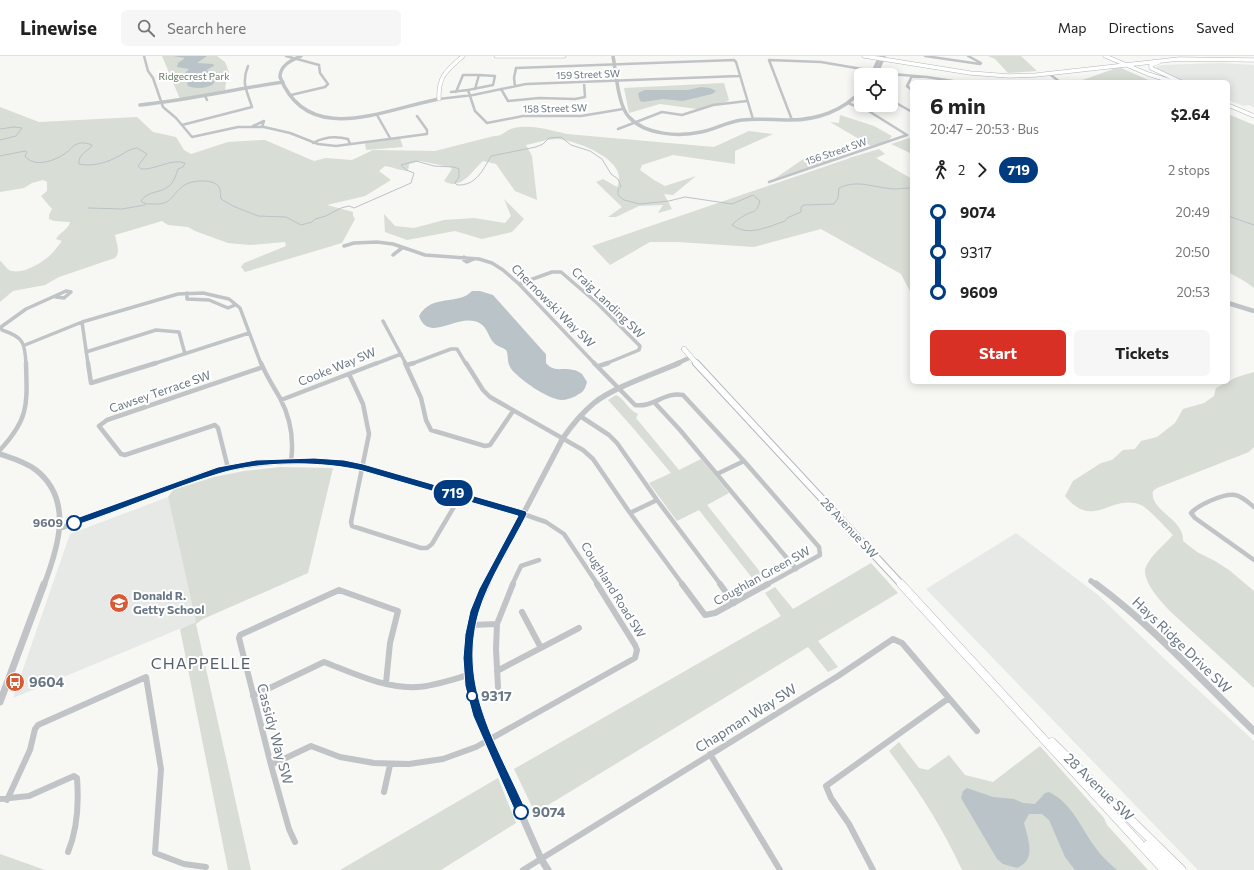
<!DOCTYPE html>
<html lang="en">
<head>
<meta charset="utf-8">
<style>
	:root { --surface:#fff; --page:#f6f6f6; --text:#222; --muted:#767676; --line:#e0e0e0; --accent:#d93025 }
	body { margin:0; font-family:Commissioner,sans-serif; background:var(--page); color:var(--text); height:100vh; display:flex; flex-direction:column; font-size:15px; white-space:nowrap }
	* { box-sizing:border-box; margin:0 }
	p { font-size:13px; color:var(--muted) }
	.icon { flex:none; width:22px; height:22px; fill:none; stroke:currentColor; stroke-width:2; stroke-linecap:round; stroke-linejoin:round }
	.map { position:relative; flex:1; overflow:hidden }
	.drawer { position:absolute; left:910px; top:24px; width:320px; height:304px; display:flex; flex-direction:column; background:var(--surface); border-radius:6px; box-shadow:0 2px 10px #0003 }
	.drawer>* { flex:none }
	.badge { padding:0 8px; border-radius:13px; font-size:14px; line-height:26px }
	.controls { position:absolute; left:854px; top:12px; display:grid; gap:8px }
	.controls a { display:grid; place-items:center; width:44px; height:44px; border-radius:6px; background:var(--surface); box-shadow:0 2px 10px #0003; font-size:20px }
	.map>.badge { position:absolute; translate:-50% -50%; box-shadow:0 0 0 2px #fff }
	.legs { display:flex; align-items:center; gap:6px; height:44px; padding:0 20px; font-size:13px }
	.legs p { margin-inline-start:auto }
	.summary { display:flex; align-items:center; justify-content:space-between; height:68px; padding:0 20px }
	h1 { font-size:22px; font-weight:700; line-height:30px }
	.action { display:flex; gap:8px; margin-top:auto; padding:8px 20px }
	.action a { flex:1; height:46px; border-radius:6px; background:var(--accent); color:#fff; font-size:16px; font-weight:700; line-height:46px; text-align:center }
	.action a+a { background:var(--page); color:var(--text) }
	ul { padding:0 20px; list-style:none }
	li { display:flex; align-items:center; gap:14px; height:40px; font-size:15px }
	li i { display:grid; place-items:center; width:6px; height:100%; margin:0 5px; background:currentColor }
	li i::after { content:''; width:10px; height:10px; margin:-5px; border:3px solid; border-radius:50%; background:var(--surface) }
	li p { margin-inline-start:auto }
	li:first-child i { background:linear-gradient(#0000 50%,currentColor 0) }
	li:last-child i { background:linear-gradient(currentColor 50%,#0000 0) }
	header { display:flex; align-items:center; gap:24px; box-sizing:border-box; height:56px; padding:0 20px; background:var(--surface); border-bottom:1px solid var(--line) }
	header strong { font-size:19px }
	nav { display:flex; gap:22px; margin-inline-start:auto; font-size:14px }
	.search { width:280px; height:36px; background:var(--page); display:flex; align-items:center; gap:10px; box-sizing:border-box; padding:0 14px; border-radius:6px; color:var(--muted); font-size:15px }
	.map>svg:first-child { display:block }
	.built { fill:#e7e9e7 }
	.green { fill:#d8ddd5 }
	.water { fill:#bac3c8 }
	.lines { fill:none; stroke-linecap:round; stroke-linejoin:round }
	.stream { stroke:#bac3c8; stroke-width:1 }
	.secondary-far3-casing { stroke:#b3b8bc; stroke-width:4.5 }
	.secondary-far2-casing { stroke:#b3b8bc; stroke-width:5.5 }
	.secondary-far1-casing { stroke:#b3b8bc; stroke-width:8 }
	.secondary-casing { stroke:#b3b8bc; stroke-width:9 }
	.minor-far3 { stroke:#c0c4c7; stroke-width:2.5 }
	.minor-far2 { stroke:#c0c4c7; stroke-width:3.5 }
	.minor-far1 { stroke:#c0c4c7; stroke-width:4.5 }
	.minor { stroke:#c0c4c7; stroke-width:6 }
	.tertiary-far3 { stroke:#c0c4c7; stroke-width:3.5 }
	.tertiary-far2 { stroke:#c0c4c7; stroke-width:4.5 }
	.tertiary-far1 { stroke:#c0c4c7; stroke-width:5.5 }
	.tertiary { stroke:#c0c4c7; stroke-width:7 }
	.secondary-far3 { stroke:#fff; stroke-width:3.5 }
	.secondary-far2 { stroke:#fff; stroke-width:4.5 }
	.secondary-far1 { stroke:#fff; stroke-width:6 }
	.secondary { stroke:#fff; stroke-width:8 }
	.line-1 { fill:#003b80; stroke:#fff }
	.stop-1-dot { fill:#fff; stroke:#003b80; stroke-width:2 }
	.labels { text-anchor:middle; stroke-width:4; stroke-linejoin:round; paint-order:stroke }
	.far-street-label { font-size:10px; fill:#687783; stroke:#fff }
	.far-park-label { font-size:10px; fill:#6a7a66; stroke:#fff }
	.street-label { font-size:12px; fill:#687783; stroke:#fff }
	.stop-label { font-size:12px; font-weight:bold; fill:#687783; stroke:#fff; text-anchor:end }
	.poi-label { font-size:12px; font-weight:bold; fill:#687783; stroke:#fff; text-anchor:start }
	.near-street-label { font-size:14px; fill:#687783; stroke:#fff }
	.near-poi-label { font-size:14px; font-weight:bold; fill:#687783; stroke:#fff; text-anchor:start }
	.near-stop-label { font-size:14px; font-weight:bold; fill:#687783; stroke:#fff; text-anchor:start }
	.near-neighbourhood-label { font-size:16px; letter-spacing:1px; fill:#556068; stroke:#fff }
</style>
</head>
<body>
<header>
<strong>Linewise</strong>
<div class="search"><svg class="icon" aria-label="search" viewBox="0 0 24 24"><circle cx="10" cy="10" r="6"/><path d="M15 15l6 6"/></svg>Search here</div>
<nav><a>Map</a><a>Directions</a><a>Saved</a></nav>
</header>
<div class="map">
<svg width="1254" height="814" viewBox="0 0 1254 814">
	<rect width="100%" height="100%" fill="#f7f7f4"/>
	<!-- built -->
	<path class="built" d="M 1220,7 L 1254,9 L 1254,51 L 1248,49 L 1243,50 L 1228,44 L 1228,26 L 1186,26 L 1162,16 L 1156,11 L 1163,9 Z
		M 168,441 L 196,566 L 13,642 L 70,478 Z
		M 1016,477 L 1098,539 L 1172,610 L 1254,685 L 1254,814 L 1198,814 L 926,533 Z"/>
	<!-- green -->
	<path class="green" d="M 162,0 L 217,0 L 225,6 L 229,16 L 227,20 L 225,34 L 180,43 Z
		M 988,0 L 1021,0 L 1037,15 L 1008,17 L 995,3 Z
		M 1119,11 L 1153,26 L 1077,26 Z
		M 724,27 L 729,44 L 726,46 L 697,53 L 660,48 L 629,57 L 624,32 Z
		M 0,51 L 39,66 L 137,61 L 153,76 L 176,81 L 184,94 L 191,98 L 228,86 L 261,84 L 265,84 L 314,105 L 326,102 L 352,104 L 373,94 L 435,95 L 494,80 C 503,81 505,74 514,72 C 531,68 550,74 567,78 L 714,91 L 749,75 L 773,78 L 735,95 L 735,108 L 673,99 L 642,109 L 640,114 L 654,124 L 665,130 L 696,120 L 673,139 L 664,138 L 672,153 L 658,157 L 663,149 L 639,150 L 616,161 L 608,161 L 622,151 L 596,126 L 603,123 L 617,131 C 631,105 576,84 557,83 C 548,83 535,87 526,89 L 532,100 L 537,144 L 515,135 L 496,108 L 483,105 C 475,112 465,128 453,128 C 450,128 446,126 444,125 L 452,113 L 450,111 L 420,105 L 409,108 L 408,115 C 401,115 393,111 385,110 L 379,115 L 391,124 L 365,140 L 327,149 L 353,156 L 353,160 L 355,163 L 342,187 L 245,216 L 241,211 L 244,207 L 286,190 L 285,186 L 250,189 L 228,187 L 195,175 L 188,171 L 168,169 L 162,165 L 115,179 C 116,186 121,196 115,202 L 59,221 L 45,229 L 13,235 L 0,246 L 0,205 C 5,208 6,214 12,215 C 25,218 46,205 54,195 C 57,192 59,188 62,185 L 56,183 C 60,176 68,174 70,166 L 54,165 L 49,163 L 49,159 L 52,153 L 41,140 L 47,135 L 47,126 L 43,124 L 32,127 L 24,132 L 0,136 Z
		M 1228,58 L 1254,69 L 1254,232 L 1246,226 L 1228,216 Z
		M 840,59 L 874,70 L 892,80 L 888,85 L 871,90 L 830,66 L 839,67 Z
		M 912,81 L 912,98 L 891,88 Z
		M 400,82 L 403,91 L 366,94 L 365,87 Z
		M 879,93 L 885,98 L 876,102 L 912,123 L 912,239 L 901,218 L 821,173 L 754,191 L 678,186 L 650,186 L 610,209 L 592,190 L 850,102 L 849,102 Z
		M 805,102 L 837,102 L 774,123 Z
		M 504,143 L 524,163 L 512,176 L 482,183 L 455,175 L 407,184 L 385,176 L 384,158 L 395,170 L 414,172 L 444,164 L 474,162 L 505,167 L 511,160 Z
		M 1254,316 L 1254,391 L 1249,396 L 1157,432 L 1153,435 C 1149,455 1185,463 1183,485 L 1197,496 L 1215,505 L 1229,514 L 1254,535 L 1254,632 L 1172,557 C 1163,548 1145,529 1145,515 C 1145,511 1149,505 1152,501 C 1158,493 1167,486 1173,479 C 1166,472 1148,452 1141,449 C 1111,437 1094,475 1065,440 L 1073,425 L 1101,407 L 1112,404 L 1123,394 L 1135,393 L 1141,385 L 1157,381 L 1175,367 L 1183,353 L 1204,347 L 1214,340 L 1216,332 L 1237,321 Z
		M 616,339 C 626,344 628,354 638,358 L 636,362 L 679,414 L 701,403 L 729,437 L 707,449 L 765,522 L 756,527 L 699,454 L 677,465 L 649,427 L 671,417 L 633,372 L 608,344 Z
		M 280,411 L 333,412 L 308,517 L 203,563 L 196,568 L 251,814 L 228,814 L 180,573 L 196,566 L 168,441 L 173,434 L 214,421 L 244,415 Z
		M 871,507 L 898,537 L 818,585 L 838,611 L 828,616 L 808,591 L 535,757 L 514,713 L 781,560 L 765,537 L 775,531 L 793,553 Z
		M 899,686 L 919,712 L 928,714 L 949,699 L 965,719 L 993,726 L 1040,690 L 1104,762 L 1107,769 L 1148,814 L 962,814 C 942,771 918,733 889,695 Z
		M 498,722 L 516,767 L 441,814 L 340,814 Z
		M 0,798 L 45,814 L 0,814 Z"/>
	<!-- water -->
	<path class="water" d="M 173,0 L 207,0 L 197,7 L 213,8 L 214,10 L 206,14 L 218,17 C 216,20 216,24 214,27 C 209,33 194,33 188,30 L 187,27 L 196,20 L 186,19 L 185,17 L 189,13 L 177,11 L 178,7 L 185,2 Z
		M 701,31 L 710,32 L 716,35 L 712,38 L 683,45 L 663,43 L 643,46 L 640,45 L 638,37 L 645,34 L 688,34 Z
		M 472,235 L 480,235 L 493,239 L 543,295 L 546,298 L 546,307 C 554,317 562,311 573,314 C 576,314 579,316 582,318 L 587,326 C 586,329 585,333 583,335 C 582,337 578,338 576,340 C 571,342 567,344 561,344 C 546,342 522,325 512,314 C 506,307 509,298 506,294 C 502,291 496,290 493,286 C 489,281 487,272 481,268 C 460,254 429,289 419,260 C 432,237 458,250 472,235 Z
		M 967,732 L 993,741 L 1014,743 L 1023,747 L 1035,748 L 1045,737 L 1049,736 C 1072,747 1081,772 1095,791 C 1101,800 1109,807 1117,814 L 1075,814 L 1065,801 L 1049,764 L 1042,758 L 1029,758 L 1024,767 C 1028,784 1037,803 1017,812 L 1003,808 L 997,803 L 961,742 L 963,735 Z"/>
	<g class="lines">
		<!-- stream -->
		<path class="stream" d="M 0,73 L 14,71 L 22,72 L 16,80 L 0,84
			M 0,100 L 25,95 L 27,96 L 25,100 C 35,113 57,104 67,96 C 70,94 73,89 77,88 C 81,86 88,87 92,89 L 91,91 C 86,96 78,99 79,108 C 91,111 106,107 117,101 C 126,97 126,94 137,92 L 147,98 L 138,110 L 141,113 C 156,114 171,102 185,107 L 183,111 L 178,113 C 176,119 174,126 169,130 C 160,138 148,134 141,145 C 144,148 148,148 153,148 C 172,149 171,139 183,130 C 191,124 213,122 219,131 C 221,134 220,139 221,143 L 233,150 L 258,160 L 286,161 L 301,169 L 312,166 L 315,163 L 326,160 L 341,152 L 349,150 L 354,152 L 411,127 L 414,117 L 406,114 L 401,109 L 416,105 L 434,110 L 454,111 L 459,113 L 459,121 L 455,127 L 457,129 C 476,130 483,114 491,100 L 536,91 L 543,88 L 549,82 L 561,81 L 571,89 L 590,95 L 602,103 L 611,118 L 618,123 L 621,130 L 618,134 L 618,139 L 624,144 L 640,148 L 669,145 L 685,141 L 732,148 L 753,139 L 760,145 C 756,159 752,154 742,161 C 738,163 735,166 732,169 C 749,181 767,171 785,165 L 787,162 L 801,156 L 801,151 L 804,149 L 834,148 L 838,142 L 839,132 C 856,124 869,130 886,132 C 895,134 903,132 912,132
			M 88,152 L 122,153 L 145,149
			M 1228,160 L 1254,169"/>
		<defs>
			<path id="secondary-far3" d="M 496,0 L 564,0
				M 864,0 L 970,17 L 1009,20 L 1036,19 L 1179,3 L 1254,4
				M 1105,0 L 1148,18 L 1174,26
				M 1159,6 L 1151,9 L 1151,12 L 1181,26
				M 439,43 C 438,20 447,14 463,0
				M 1228,49 L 1254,60"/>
			<path id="secondary-far2" d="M 684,293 L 697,308"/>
			<path id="secondary-far1" d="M 696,307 L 902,529"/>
			<path id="secondary" d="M 901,528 L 1164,814
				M 1052,686 L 1182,814
				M 1147,789 L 1172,814"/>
		</defs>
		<!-- secondary-far3 casing -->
		<use href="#secondary-far3" class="secondary-far3-casing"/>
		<!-- secondary-far2 casing -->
		<use href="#secondary-far2" class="secondary-far2-casing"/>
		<!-- secondary-far1 casing -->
		<use href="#secondary-far1" class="secondary-far1-casing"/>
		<!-- secondary casing -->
		<use href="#secondary" class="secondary-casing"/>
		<!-- minor-far3 -->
		<path class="minor-far3" d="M 144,0 L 148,15 L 153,22 L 163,51 L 176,62 L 192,81 L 238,71 L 264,71 L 290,77 L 318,88 L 336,90 L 427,78 L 427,74 L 417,60
			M 286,0 L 319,9 L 320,17 L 328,28 L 325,31 L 291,39
			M 925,0 L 980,8
			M 968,0 L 981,7 L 980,8
			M 1048,17 L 1060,26
			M 479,19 L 495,20 L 493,29 L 468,34 L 475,55 L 487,67 L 523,60 L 581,60 L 623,53
			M 912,20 L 907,30 L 912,34
			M 515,30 L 514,22 L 516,12 L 734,4 L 736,6 L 753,63
			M 501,33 L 508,45 L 539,42 L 575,43 L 585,41 L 584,26
			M 451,36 L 468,34
			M 456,36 L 463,19 L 479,19 L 475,33
			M 205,40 L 207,44
			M 439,43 L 473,39 L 526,28 L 739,20
			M 891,44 L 912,56
			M 850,48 L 867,54 L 907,79
			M 377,59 L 390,82
			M 792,64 L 769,4 L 821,6 L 891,18 L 927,21 L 959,26
			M 182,69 L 252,51 C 247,35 241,27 248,10
			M 253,70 L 264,65 L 262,71
			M 618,73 L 662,56 L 682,59 L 713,49 L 747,45
			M 313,87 C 324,81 336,80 348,83 L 350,88
			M 769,126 L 907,79"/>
		<!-- minor-far2 -->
		<path class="minor-far2" d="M 344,190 L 354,187 L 377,186 L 393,188 L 425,199 L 479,203 L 492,207 L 503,214 L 519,228 L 595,308
			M 393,199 L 402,192
			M 464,201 L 464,204 L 467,206 L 474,203
			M 519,228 L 552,216 L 561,216 L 597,247 L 640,290 L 639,294 L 605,308
			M 187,237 L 187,243 L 209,244 L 228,252 L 235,249
			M 383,265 L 406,308
			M 82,266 L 88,308
			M 25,289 L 82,266 L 178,238 L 203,237 L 229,243 L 240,252 L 261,308
			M 86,296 L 156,274 L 179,276 L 185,298
			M 26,308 C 25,286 23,281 2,274 L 1,271 L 26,253 L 66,235 L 71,236 L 64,242 L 56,241
			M 153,308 L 249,277
			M 375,308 L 401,298
			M 411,308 L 451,293 L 457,293 L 466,308"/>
		<!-- minor-far1 -->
		<path class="minor-far1" d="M 88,307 L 91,327 L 156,307
			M 261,307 C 266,319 273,330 280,342 C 290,361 294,384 291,405
			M 405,307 L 421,342 L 426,364 L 431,374 L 485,390 L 490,389 L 513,355
			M 466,307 L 483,334 L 490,341 L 583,394 L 593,403 L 630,457 L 683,529
			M 594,307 L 635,349 C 653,352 665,335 683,339 L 744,405 L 819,491 L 820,499 L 766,529
			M 407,309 L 414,307
			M 599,310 L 608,307
			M 349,318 L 363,348 L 369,378 L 351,466 L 352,470 L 421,492 L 427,492 L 432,488 L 461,439
			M 281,344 L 377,307
			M 654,346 L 680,374 L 796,513
			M 580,360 L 609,379 L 617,387 L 657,444 L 721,529
			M 0,394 C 30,362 27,347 26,307
			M 228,412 L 218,372 L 215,369 L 125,399 L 121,398 L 99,370 L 107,364 L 263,311
			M 717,418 L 744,405
			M 1254,451 C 1249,447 1242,440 1235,439 C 1224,437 1198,449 1191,457 L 1195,462 L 1254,504
			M 630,457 L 657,444
			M 523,458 L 546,466 L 564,478 L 598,529
			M 512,529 L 521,510 L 539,504"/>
		<!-- minor -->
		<path class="minor" d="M 682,528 L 705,559 L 715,557 L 768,528
			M 720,528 L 734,547
			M 522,556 L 541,592
			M 497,568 L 513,528
			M 472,569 L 497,568 L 496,593 L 498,631
			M 497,615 L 579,572
			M 253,640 L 324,606 C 353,617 385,633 417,631 C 434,630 451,624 468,619
			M 710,698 L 780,814
			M 271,709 L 311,690 L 340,701 L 374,707 L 409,708 L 443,703 L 476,691 L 635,602 L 637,594 L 635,589 L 597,528
			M 384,736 L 390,709
			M 0,743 L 29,740 L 74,720 L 77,722 C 79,748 78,772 68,796
			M 7,744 L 30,694 L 35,673 L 38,669 L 146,621 L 161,713 L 155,797 L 184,808 L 206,811
			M 295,786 L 289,773 L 271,709 L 239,582 L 240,579 L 339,534 L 398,555 L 390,587 L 386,627
			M 523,814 L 838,620 L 893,583 L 902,587 L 977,675
			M 873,814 L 849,768 L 831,742 L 826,730 L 949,642"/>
		<!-- tertiary-far3 -->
		<path class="tertiary-far3" d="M 301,0 C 292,4 280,9 280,21 C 308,92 385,53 439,43
			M 613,0 C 616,16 618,50 629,61 C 645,79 679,81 701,76 C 715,73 727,66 742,64 C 758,62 774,64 790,64 C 817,64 843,55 861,35
			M 875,16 L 874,14 L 880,0
			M 874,19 L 878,14 L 884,0
			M 140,49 C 188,44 235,33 283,26"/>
		<!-- tertiary-far2 -->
		<path class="tertiary-far2" d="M 1228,247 L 1254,255
			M 676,308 L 691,301"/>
		<!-- tertiary-far1 -->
		<path class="tertiary-far1" d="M 0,398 C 12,402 26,406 36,414 C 74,444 58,492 44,529
			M 61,472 L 205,418 L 238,410 L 277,406 L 314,405 L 352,409 L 523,458
			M 1091,525 L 1097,529
			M 486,529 L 563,382 C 572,369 582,357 594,347 C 614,331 654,318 679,307"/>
		<!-- tertiary -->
		<path class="tertiary" d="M 487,528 C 464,573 463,613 478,660 L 541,803 L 548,814
			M 1096,528 C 1154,571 1202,625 1254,675
			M 0,646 L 44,528"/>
		<!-- secondary-far3 -->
		<use href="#secondary-far3" class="secondary-far3"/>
		<!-- secondary-far2 -->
		<use href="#secondary-far2" class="secondary-far2"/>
		<!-- secondary-far1 -->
		<use href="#secondary-far1" class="secondary-far1"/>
		<!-- secondary -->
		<use href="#secondary" class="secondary"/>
	</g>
	<!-- line-1 -->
	<path class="line-1" d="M 314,402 L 344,404 L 363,408 L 526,455 L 527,458 C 512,488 488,525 479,556 C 458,630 496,687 525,752 L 527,756 L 525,760 L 521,761 L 517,760 L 473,660 L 465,630 L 463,602 L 465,578 L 470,555 L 479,533 L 518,460 L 363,415 C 322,405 259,405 218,418 C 169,433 122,454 74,470 L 70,467 L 71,464 L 218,411 L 256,404 Z"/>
	<!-- icons -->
	<defs>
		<symbol id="school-disc" viewBox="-11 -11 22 22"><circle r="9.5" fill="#d75a34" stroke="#fff"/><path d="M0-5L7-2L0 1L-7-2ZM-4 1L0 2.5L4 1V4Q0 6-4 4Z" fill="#fff"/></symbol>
		<symbol id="bus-disc" viewBox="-11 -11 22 22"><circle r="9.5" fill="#d75a34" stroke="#fff"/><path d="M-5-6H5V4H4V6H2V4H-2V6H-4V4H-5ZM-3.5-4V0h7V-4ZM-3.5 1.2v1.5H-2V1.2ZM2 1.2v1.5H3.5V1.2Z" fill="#fff"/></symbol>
	</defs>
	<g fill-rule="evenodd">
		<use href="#school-disc" x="108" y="536" width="22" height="22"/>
		<use href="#bus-disc" x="4" y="615" width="22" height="22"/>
	</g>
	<!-- markers -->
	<g class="stop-1-dot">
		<circle cx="74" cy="467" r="7"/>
		<circle cx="472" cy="640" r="5"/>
		<circle cx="521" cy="756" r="7"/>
	</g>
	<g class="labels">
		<!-- far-street labels -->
		<g class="far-street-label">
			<text transform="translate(588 18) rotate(-2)" y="4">159 Street SW</text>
			<text transform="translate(555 52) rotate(-1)" y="4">158 Street SW</text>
			<text transform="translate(836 95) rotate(-19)" y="4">156 Street SW</text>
		</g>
		<!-- far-park labels -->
		<g class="far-park-label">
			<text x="194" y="24">Ridgecrest Park</text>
		</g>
		<!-- street labels -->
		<g class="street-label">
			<text transform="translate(608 247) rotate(44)" y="4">Craig Landing SW</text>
			<text transform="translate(553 250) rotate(45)" y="4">Chernowski Way SW</text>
			<text transform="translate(337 311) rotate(-22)" y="4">Cooke Way SW</text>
			<text transform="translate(160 336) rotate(-19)" y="4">Cawsey Terrace SW</text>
			<text transform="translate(849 472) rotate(47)" y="4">28 Avenue SW</text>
			<text transform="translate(762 520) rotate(-29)" y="4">Coughlan Green SW</text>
			<text transform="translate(613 534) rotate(58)" y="4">Coughland Road SW</text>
		</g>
		<!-- stop labels -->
		<g class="stop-label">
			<text x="63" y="471">9609</text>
		</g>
		<!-- poi labels -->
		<g class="poi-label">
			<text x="133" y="544">Donald R.<tspan x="133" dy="14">Getty School</tspan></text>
		</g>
		<!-- near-street labels -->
		<g class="near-street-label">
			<text transform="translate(1182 589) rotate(44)" y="5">Hays Ridge Drive SW</text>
			<text transform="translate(746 662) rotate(-32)" y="5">Chapman Way SW</text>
			<text transform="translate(275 678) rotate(75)" y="5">Cassidy Way SW</text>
			<text transform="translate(1099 731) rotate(44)" y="5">28 Avenue SW</text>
		</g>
		<!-- near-poi labels -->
		<g class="near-poi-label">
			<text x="29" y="631">9604</text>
		</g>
		<!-- near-stop labels -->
		<g class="near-stop-label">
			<text x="481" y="645">9317</text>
			<text x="532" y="761">9074</text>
		</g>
		<!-- near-neighbourhood labels -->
		<g class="near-neighbourhood-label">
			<text x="201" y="613">CHAPPELLE</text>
		</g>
	</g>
</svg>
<div class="controls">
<a><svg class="icon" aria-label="locate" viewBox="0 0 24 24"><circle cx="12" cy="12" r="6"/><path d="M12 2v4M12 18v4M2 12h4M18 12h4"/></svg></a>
</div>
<b class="badge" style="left:453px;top:437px;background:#003b80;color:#fff">719</b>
<section class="drawer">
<div class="summary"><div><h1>6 min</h1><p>20:47 – 20:53 · Bus</p></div><b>$2.64</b></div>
<div class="legs"><svg class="icon" aria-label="walk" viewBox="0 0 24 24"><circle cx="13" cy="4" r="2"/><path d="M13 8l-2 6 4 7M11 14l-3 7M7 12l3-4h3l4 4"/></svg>2<svg class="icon" aria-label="forward" viewBox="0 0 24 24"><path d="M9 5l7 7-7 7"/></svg><b class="badge" style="background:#003b80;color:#fff">719</b><p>2 stops</p></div>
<ul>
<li><i style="color:#003b80"></i><b>9074</b><p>20:49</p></li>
<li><i style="color:#003b80"></i><span>9317</span><p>20:50</p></li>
<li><i style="color:#003b80"></i><b>9609</b><p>20:53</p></li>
</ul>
<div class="action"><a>Start</a><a>Tickets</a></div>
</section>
</div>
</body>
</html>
